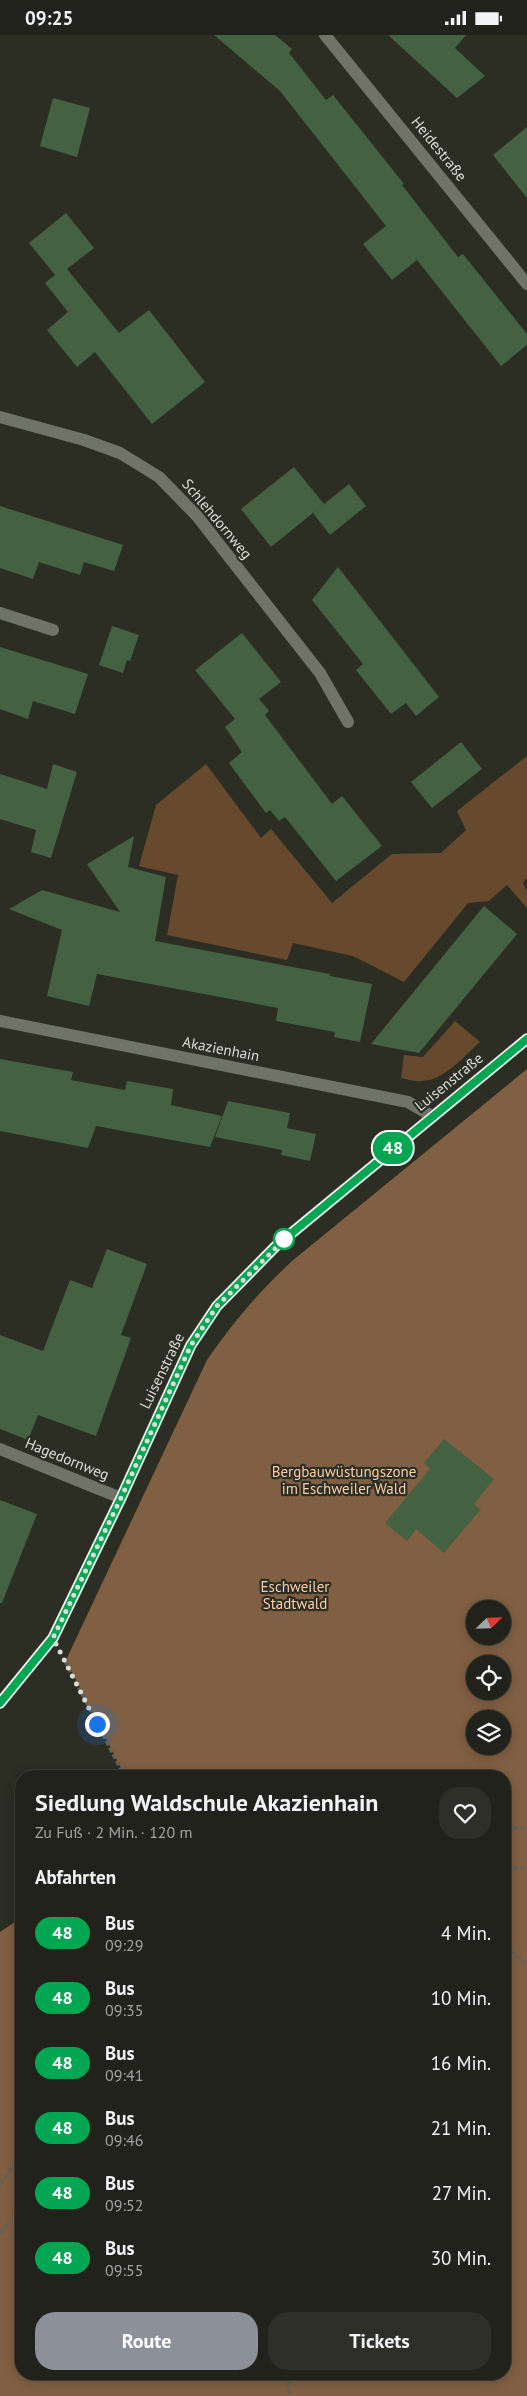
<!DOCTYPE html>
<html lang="de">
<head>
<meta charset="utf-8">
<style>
	:root { --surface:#21221b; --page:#2d2f28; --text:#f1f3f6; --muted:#a2a4a3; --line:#3e3f3a; --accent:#8c9099 }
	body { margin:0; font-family:"PT Sans",sans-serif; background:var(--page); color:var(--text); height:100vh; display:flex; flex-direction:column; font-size:19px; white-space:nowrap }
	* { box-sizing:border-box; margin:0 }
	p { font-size:16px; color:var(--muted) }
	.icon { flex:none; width:28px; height:28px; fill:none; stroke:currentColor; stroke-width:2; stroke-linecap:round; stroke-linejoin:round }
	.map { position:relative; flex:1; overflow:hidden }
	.sheet { position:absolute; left:15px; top:1735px; width:496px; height:610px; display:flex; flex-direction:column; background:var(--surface); border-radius:20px; box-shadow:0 2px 12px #0003,0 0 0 1px var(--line) }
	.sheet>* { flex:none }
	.badge { padding:0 10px; border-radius:16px; font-size:18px; line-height:32px }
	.needle { width:32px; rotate:67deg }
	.tools { position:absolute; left:466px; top:1565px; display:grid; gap:10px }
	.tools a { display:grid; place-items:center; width:45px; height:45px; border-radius:50%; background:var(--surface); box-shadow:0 2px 12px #0003,0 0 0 1px var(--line); font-size:25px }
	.you { position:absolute; width:25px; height:25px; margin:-12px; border:4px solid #fff; border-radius:50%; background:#1a73e8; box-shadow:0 0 0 8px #1a73e833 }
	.map>.badge { position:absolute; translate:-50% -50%; box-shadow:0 0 0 2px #fff }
	h2 { padding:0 20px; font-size:19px; line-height:45px }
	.round { display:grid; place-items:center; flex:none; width:52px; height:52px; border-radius:20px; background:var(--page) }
	.head { display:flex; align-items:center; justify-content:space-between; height:85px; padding:0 20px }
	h1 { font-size:24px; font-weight:700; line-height:38px }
	.primary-button { display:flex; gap:10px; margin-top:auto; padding:10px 20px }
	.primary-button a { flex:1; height:58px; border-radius:20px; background:var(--accent); color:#fff; font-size:20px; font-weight:700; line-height:58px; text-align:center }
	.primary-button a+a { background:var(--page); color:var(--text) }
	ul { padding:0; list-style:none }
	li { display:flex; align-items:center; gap:15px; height:65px; padding:0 20px }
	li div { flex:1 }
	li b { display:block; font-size:19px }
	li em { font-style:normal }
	li .badge { min-width:55px; font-weight:700; text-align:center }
	.status { display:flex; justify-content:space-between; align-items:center; height:35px; padding:0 25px; background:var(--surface); direction:ltr }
	.status svg { height:14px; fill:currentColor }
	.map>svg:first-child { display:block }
	.green { fill:#67492e }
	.forest { fill:#805f42; fill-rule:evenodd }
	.building { fill:#446142 }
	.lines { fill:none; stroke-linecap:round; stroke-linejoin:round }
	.path { stroke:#61635a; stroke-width:3; stroke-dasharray:5 2.5; stroke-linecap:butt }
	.service { stroke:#707367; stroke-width:12 }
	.minor { stroke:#707367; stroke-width:12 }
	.line-casing { stroke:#fff; stroke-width:11 }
	.line { stroke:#00a651; stroke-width:8 }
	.walk { stroke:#dcddd6; stroke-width:5; stroke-dasharray:0 9 }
	.stop-dot { fill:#fff; stroke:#00a651; stroke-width:2.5 }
	.labels { text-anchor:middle; stroke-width:4.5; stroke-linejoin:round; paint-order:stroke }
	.street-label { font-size:15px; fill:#dcddd6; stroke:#2c2e24 }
	.park-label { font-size:15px; fill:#fccfa8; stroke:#2c2e24 }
</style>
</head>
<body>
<div class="status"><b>09:25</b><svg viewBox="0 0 49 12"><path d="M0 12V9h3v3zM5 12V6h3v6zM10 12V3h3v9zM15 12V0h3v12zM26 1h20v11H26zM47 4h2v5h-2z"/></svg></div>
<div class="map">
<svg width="527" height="2361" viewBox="0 0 527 2361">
	<rect width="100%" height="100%" fill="#2c2e24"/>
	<!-- green -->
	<path class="green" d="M 527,721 L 527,843 L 523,848 L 527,856 L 527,873 L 507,850 L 489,866 L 468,868 L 404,947 L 353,921 L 293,908 L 287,925 L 167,900 L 178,840 L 139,831 L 156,770 L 206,729 L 261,803 L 271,794 L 332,868 L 392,819 L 441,818 L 466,795 L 457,776 Z
		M 455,986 L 480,1007 C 464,1021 444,1046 421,1046 C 415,1047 407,1044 401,1043 L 404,1020 L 423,1022 Z"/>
	<!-- forest -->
	<path class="forest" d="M 527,1034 L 527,2361 L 0,2361 L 0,1897 L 21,1883 L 21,2339 L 505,2339 L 505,1741 L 125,1741 L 66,1625 L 207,1325 C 235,1285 257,1259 292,1226 ZM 475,1574 L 502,1574 L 502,1601 L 475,1601 ZM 475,1629 L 502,1629 L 502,1656 L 475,1656 ZM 475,1684 L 502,1684 L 502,1711 L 475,1711 Z"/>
	<!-- building -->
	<path class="building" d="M 214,0 L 275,0 L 292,14 L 289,18 L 326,65 L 333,60 L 404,149 L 402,150 L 458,222 L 463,219 L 527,299 L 527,310 L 501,331 L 417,225 L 392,245 L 363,209 L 386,191 L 280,56 Z
		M 388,0 L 466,0 L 455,13 L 485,41 L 457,63 Z
		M 53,63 L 90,73 L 77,122 L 40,111 Z
		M 527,92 L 527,163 L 493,120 Z
		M 66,178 L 94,213 L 67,234 L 119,298 L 149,275 L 205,347 L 152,389 L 95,317 L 77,332 L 47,295 L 68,277 L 45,248 L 55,240 L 29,208 Z
		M 294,432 L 324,469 L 271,512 L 241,474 Z
		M 349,449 L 366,471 L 330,500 L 313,478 Z
		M 0,471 L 123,510 L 114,536 L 84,527 L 80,540 L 39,527 L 33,544 L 0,533 Z
		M 338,532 L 439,662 L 416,681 L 406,668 L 391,679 L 356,635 L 363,629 L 312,565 Z
		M 112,591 L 139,600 L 130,626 L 127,625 L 123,638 L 99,630 Z
		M 242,598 L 281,647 L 259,664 L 269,676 L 265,680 L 332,769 L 342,761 L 382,811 L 336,846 L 285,782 L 279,786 L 270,775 L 266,778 L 229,728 L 242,717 L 225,692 L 235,684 L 195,635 Z
		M 0,612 L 88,639 L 75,679 L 33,666 L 28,684 L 0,674 Z
		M 461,707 L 482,734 L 432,773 L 411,747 Z
		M 53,729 L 77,737 L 51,823 L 31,817 L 36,795 L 0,784 L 0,739 L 47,754 Z
		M 134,801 L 128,832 L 166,842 L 155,906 L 330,939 L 330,941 L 372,949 L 360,1007 L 334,1002 L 335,997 L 276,986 L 278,973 L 97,939 L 89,971 L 47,961 L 62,895 L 9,874 L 42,855 L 120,877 L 87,829 Z
		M 484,871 L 517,899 L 419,1018 L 371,1009 Z
		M 0,1024 L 73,1037 L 71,1045 L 125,1055 L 127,1046 L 173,1054 L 171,1070 L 222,1081 L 210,1112 L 96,1091 L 88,1113 L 0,1096 Z
		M 228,1066 L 290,1078 L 287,1093 L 316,1099 L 310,1126 L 281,1120 L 282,1115 L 215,1102 Z
		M 107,1214 L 147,1229 L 121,1300 L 131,1303 L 96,1401 L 38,1380 L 28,1405 L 0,1394 L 0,1300 L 43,1316 L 70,1245 L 92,1253 Z
		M 444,1404 L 494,1444 L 474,1469 L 481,1474 L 444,1518 L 416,1494 L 407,1506 L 385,1488 L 430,1434 L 424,1428 Z
		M 0,1465 L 37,1479 L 2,1568 L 0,1568 Z"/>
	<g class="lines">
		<!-- path -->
		<path class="path" d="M 65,1626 L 124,1741
			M 505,1794 L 527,1793
			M 505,1833 L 527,1833
			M 505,1911 L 527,1930
			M 0,2149 L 21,2121
			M 0,2199 L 21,2172
			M 287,2339 L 290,2361"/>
		<!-- service -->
		<path class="service" d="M 0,578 L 53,595"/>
		<!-- minor -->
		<path class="minor" d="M 325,0 L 527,249
			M 0,382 L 84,405 L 120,418 L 159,442 L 197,481 L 320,638 L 348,687
			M 0,986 L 408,1067 L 432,1081
			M 0,1414 L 121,1463
			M 0,1668 L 53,1603 L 121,1463 L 191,1310 L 217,1271 L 276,1211 L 527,1004"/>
	</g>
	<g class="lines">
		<defs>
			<path id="line" d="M 0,1668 L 53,1603 L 121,1463 L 191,1310 L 217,1271 L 276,1211 L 527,1004"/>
		</defs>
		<!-- line casing -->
		<use href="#line" class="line-casing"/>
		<!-- line -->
		<use href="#line" class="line"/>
		<!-- walk -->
		<path class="walk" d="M 97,1689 L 53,1603 L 121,1463 L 191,1310 L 217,1271 L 289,1200 L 284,1204"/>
	</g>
	<!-- markers -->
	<circle class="stop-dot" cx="284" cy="1204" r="10"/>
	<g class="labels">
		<!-- street labels -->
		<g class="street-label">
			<text transform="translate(439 114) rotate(51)" y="5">Heidestraße</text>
			<text transform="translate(217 484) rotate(50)" y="5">Schlehdornweg</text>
			<text transform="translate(221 1014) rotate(11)" y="5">Akazienhain</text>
			<text transform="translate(449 1047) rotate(-39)" y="5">Luisenstraße</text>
			<text transform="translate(162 1336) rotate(-64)" y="5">Luisenstraße</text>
			<text transform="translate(67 1424) rotate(22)" y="5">Hagedornweg</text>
		</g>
		<!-- park labels -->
		<g class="park-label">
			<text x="344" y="1442">Bergbauwüstungszone<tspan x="344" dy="17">im Eschweiler Wald</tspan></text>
			<text x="295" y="1557">Eschweiler<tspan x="295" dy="17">Stadtwald</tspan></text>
		</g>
	</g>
</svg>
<div class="tools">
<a><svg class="needle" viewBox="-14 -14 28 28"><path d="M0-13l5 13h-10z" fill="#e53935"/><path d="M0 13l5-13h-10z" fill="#a2a4a3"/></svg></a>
<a><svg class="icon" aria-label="locate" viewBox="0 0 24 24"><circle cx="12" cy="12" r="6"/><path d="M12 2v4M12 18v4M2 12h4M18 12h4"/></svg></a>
<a><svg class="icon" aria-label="layers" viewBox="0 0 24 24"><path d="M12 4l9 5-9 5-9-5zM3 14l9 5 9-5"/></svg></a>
</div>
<div class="you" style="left:97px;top:1689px"></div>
<b class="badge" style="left:393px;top:1113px;background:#00a651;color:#fff">48</b>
<section class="sheet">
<div class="head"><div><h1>Siedlung Waldschule Akazienhain</h1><p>Zu Fuß · 2 Min. · 120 m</p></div><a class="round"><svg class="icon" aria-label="heart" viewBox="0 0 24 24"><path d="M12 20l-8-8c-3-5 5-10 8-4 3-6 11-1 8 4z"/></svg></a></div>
<h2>Abfahrten</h2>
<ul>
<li><span class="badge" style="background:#00a651;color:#fff">48</span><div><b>Bus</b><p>09:29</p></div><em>4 Min.</em></li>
<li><span class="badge" style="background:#00a651;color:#fff">48</span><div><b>Bus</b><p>09:35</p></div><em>10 Min.</em></li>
<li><span class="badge" style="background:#00a651;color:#fff">48</span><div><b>Bus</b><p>09:41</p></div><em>16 Min.</em></li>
<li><span class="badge" style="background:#00a651;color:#fff">48</span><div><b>Bus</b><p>09:46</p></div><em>21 Min.</em></li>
<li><span class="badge" style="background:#00a651;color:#fff">48</span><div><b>Bus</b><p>09:52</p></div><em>27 Min.</em></li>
<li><span class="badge" style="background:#00a651;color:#fff">48</span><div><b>Bus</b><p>09:55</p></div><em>30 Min.</em></li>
</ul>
<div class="primary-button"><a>Route</a><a>Tickets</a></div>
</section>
</div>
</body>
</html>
